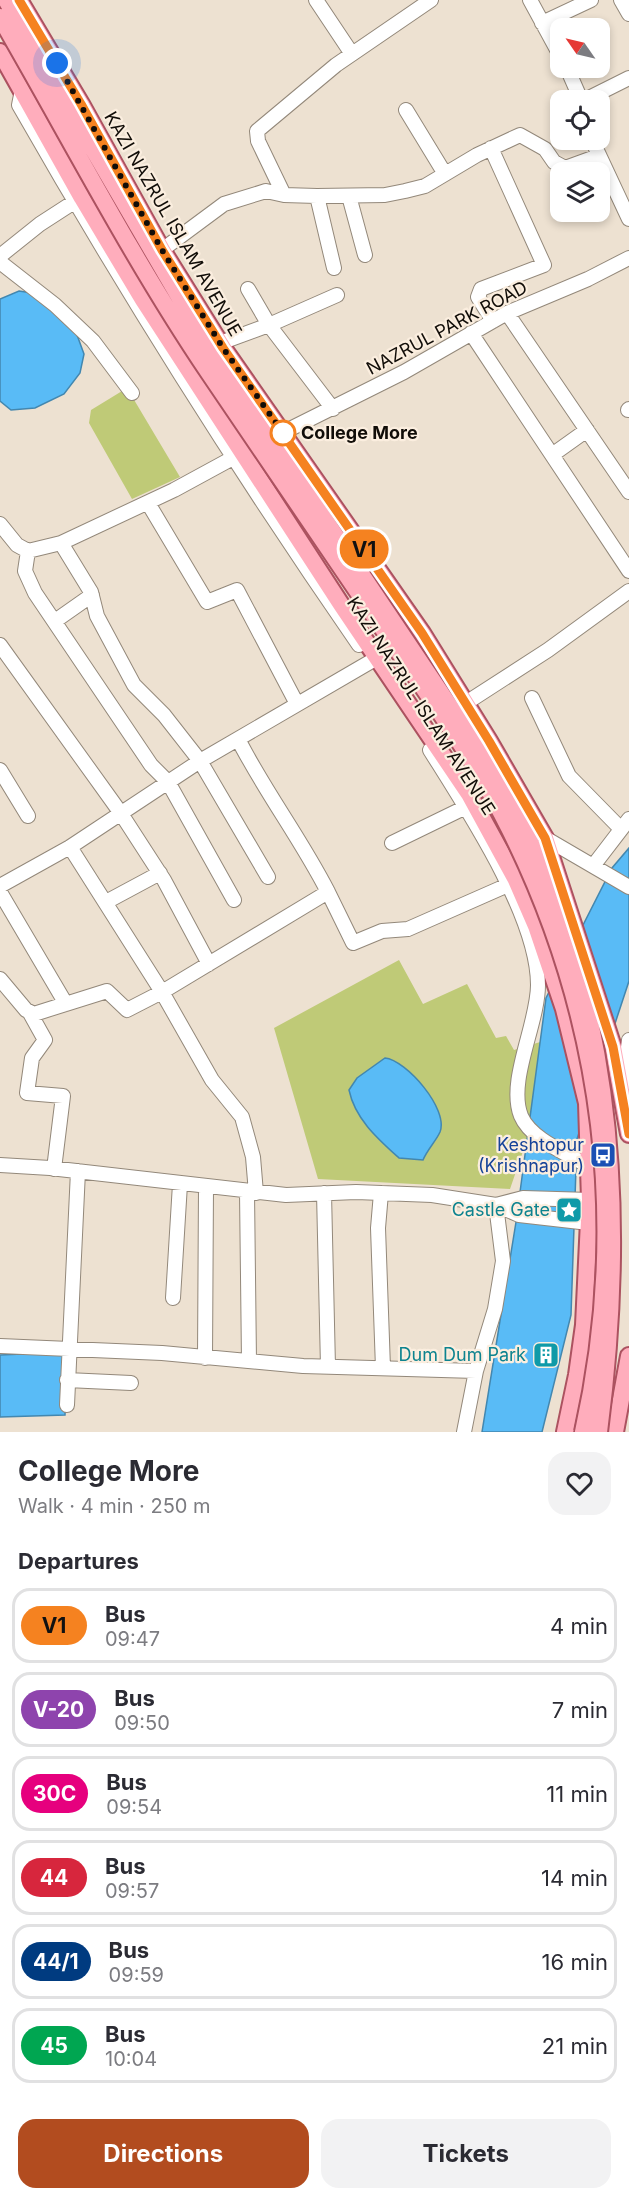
<!DOCTYPE html>
<html lang="en">
<head>
<meta charset="utf-8">
<style>
	:root { --surface:#fff; --page:#f2f2f3; --text:#2b2b33; --muted:#7c7c81; --line:#e1e1e2; --accent:#b24c1f }
	body { margin:0; font-family:Inter,sans-serif; background:var(--page); color:var(--text); height:100vh; display:flex; flex-direction:column; font-size:22px; white-space:nowrap }
	* { box-sizing:border-box; margin:0 }
	p { font-size:20px; color:var(--muted) }
	.icon { flex:none; width:33px; height:33px; fill:none; stroke:currentColor; stroke-width:2; stroke-linecap:round; stroke-linejoin:round }
	.map { position:relative; height:1432px; overflow:hidden }
	.drawer { display:flex; flex-direction:column; background:var(--surface); flex:1 }
	.drawer>* { flex:none }
	.badge { padding:0 12px; border-radius:20px; font-size:21px; line-height:39px }
	.needle { width:39px; rotate:304deg }
	.fabs { position:absolute; left:550px; top:18px; display:grid; gap:12px }
	.fabs a { display:grid; place-items:center; width:60px; height:60px; border-radius:12px; background:var(--surface); box-shadow:0 3px 9px #0003; font-size:30px }
	.you { position:absolute; width:30px; height:30px; margin:-15px; border:4px solid #fff; border-radius:50%; background:#1a73e8; box-shadow:0 0 0 9px #1a73e833 }
	.map>.badge { position:absolute; translate:-50% -50%; box-shadow:0 0 0 3px #fff }
	h2 { padding:0 18px; font-size:22px; line-height:54px }
	.round { display:grid; place-items:center; flex:none; width:63px; height:63px; border-radius:18px; background:var(--page) }
	.head { display:flex; align-items:center; justify-content:space-between; height:102px; padding:0 18px }
	h1 { font-size:28px; font-weight:700; line-height:45px }
	.cta { display:flex; gap:12px; margin-top:auto; padding:12px 18px }
	.cta a { flex:1; height:69px; border-radius:18px; background:var(--accent); color:#fff; font-size:24px; font-weight:700; line-height:69px; text-align:center }
	.cta a+a { background:var(--page); color:var(--text) }
	ul { padding:0; list-style:none }
	li { display:flex; align-items:center; gap:18px; height:75px; margin:0 12px 9px; padding:0 6px; border:3px solid var(--line); border-radius:18px }
	li div { flex:1 }
	li b { display:block; font-size:22px }
	li em { font-style:normal }
	li .badge { min-width:66px; font-weight:700; text-align:center }
	.map>svg:first-child { display:block }
	.green { fill:#bfca77 }
	.water { fill:#59bbf6; stroke:#4387af; stroke-width:1.5 }
	.lines { fill:none; stroke-linecap:round; stroke-linejoin:round }
	.minor-casing { stroke:#93887a; stroke-width:16 }
	.major-casing { stroke:#ac5260; stroke-width:20 }
	.minor { stroke:#fff; stroke-width:14 }
	.major { stroke:#ffadbc; stroke-width:16 }
	.major-bridge-casing { stroke:#ac5260; stroke-width:20; stroke-linecap:butt }
	.major-bridge { stroke:#ffadbc; stroke-width:16 }
	.line-casing { stroke:#fff; stroke-width:14 }
	.line { stroke:#f58220; stroke-width:9 }
	.walk { stroke:#110d08; stroke-width:6; stroke-dasharray:0 10.8 }
	.stop-dot { fill:#fff; stroke:#f58220; stroke-width:3 }
	.labels { text-anchor:middle; stroke-width:4.5; stroke-linejoin:round; paint-order:stroke }
	.street-label { font-size:18px; fill:#110d08; stroke:#fbeedf }
	.stop-label { font-size:18px; font-weight:bold; fill:#110d08; stroke:#fbeedf; text-anchor:start }
	.transit-label { font-size:18px; fill:#164399; stroke:#fbeedf; text-anchor:end }
	.culture-label { font-size:18px; fill:#0d838f; stroke:#fbeedf; text-anchor:end }
</style>
</head>
<body>
<div class="map">
<svg width="629" height="1432" viewBox="0 0 629 1432">
	<rect width="100%" height="100%" fill="#ede1d1"/>
	<!-- green -->
	<path class="green" d="M 127,388 L 180,477 L 132,499 L 89,423 L 91,410 Z
		M 399,960 L 423,1004 L 467,984 L 496,1038 L 506,1036 L 514,1050 L 563,1035 L 510,1189 L 318,1179 L 274,1028 Z"/>
	<!-- water -->
	<path class="water" d="M 19,291 L 39,294 L 77,335 L 84,354 L 80,373 L 64,394 L 35,408 L 11,410 L 0,401 L 0,299 Z
		M 629,848 L 629,981 L 577,1139 L 571,1315 L 542,1432 L 482,1432 L 516,1222 L 546,998 L 612,868 Z
		M 385,1058 C 406,1060 449,1109 440,1132 C 436,1141 427,1150 423,1160 L 399,1158 C 378,1139 355,1119 349,1090 L 357,1078 Z
		M 67,1352 L 65,1415 L 0,1417 L 0,1355 Z"/>
	<g class="lines">
		<defs>
			<path id="minor" d="M 316,0 L 352,54
				M 530,0 L 561,57
				M 621,0 L 629,14
				M 542,23 L 591,0
				M 567,68 L 581,100
				M 22,90 L 19,105 C 125,291 238,470 359,645
				M 585,100 L 629,78
				M 406,110 L 445,174
				M 592,140 L 629,219
				M 491,148 L 544,265 L 481,289 L 478,297 L 493,321
				M 284,195 L 258,141 L 257,131 L 336,65 L 431,0
				M 317,196 L 334,268
				M 349,196 L 365,255
				M 162,250 L 224,204 L 266,191 L 284,195 L 317,196 L 385,195 L 405,191 L 425,186 L 477,155 L 520,135 L 545,149 L 554,162 L 565,168 L 598,156
				M 0,256 L 40,224 L 74,202
				M 0,262 L 55,305 L 93,341 L 132,393
				M 248,289 L 269,325 L 333,409
				M 507,313 L 629,492
				M 471,333 L 629,571
				M 220,343 L 269,325 L 337,295
				M 628,410 L 629,409
				M 552,455 L 587,430
				M 148,503 L 207,602 L 237,590 L 297,704
				M 0,524 L 17,545 L 28,551 L 61,543 L 174,490 L 242,453 L 404,372 L 507,313 L 588,279 L 629,258
				M 61,543 L 91,592 L 97,616 L 134,685 L 164,715 L 200,761 L 268,877
				M 28,551 L 25,571 L 35,593 L 151,765 L 168,782 L 234,900
				M 55,621 L 92,595
				M 0,645 L 120,812 L 164,880 L 209,964
				M 532,698 L 569,776 L 621,829
				M 466,703 L 548,650 L 629,591
				M 238,739 C 265,792 301,839 328,892
				M 430,750 C 467,809 538,916 538,985 C 538,1024 507,1081 521,1116 C 531,1140 569,1154 590,1167
				M 0,770 L 28,816
				M 545,838 L 629,887
				M 392,843 L 466,807
				M 70,847 L 162,992 L 212,1080 L 242,1117 L 253,1157 L 256,1193
				M 593,866 L 629,819
				M 0,886 L 70,847 L 200,761 L 370,662
				M 0,892 L 66,1004
				M 106,902 L 160,873
				M 0,979 L 26,1010 L 34,1014 L 107,991 L 127,1010 L 162,992 L 328,892 L 353,943 L 382,931 L 408,929 L 508,885
				M 30,1013 L 45,1040 L 32,1058 L 27,1093 L 63,1096 L 54,1169
				M 623,1085 L 629,1040
				M 0,1165 L 50,1168 L 286,1195 L 356,1192 L 432,1195 L 496,1205 L 519,1215 L 589,1223
				M 247,1192 L 249,1361
				M 324,1193 L 328,1367
				M 381,1193 L 378,1228 L 383,1368
				M 496,1205 L 523,1198 L 590,1200
				M 173,1298 L 180,1184
				M 0,1346 L 162,1353 L 303,1366 L 476,1371
				M 205,1358 L 206,1187
				M 67,1380 L 131,1383
				M 67,1405 L 78,1171
				M 464,1432 L 476,1371 L 495,1309 L 503,1261 L 496,1205"/>
			<path id="major" d="M 19,0 L 81,104 L 162,250 L 223,348 L 422,633 L 489,741 L 545,838 L 613,1047 L 629,1134
				M 0,52 L 82,198 L 143,300 L 342,606 L 469,794 L 516,880 L 536,926 L 564,1009 L 587,1103 L 590,1200 L 584,1325 L 577,1375 L 565,1432
				M 615,1432 L 629,1356"/>
		</defs>
		<!-- minor casing -->
		<use href="#minor" class="minor-casing"/>
		<!-- major casing -->
		<use href="#major" class="major-casing"/>
		<!-- minor -->
		<use href="#minor" class="minor"/>
		<!-- major -->
		<use href="#major" class="major"/>
		<defs>
			<path id="major-bridge" d="M 6,0 L 203,338 L 494,772 C 613,975 629,1203 599,1432
				M 0,17 C 69,136 132,259 209,373 C 267,458 325,544 383,629 C 427,694 475,759 510,830 C 604,1019 629,1226 583,1432"/>
		</defs>
		<!-- major-bridge casing -->
		<use href="#major-bridge" class="major-bridge-casing"/>
		<!-- major-bridge -->
		<use href="#major-bridge" class="major-bridge"/>
	</g>
	<g class="lines">
		<defs>
			<path id="line" d="M 19,0 L 81,104 L 162,250 L 223,348 L 422,633 L 489,741 L 545,838 L 613,1047 L 629,1134"/>
		</defs>
		<!-- line casing -->
		<use href="#line" class="line-casing"/>
		<!-- line -->
		<use href="#line" class="line"/>
		<!-- walk -->
		<path class="walk" d="M 57,63 L 162,250 L 223,348 L 283,433"/>
	</g>
	<!-- icons -->
	<defs>
		<symbol id="bus-square" viewBox="-11 -11 22 22"><rect x="-9" y="-9" width="18" height="18" rx="4" fill="#1a4fb4" stroke="#fbeedf"/><path d="M-5-6H5V4H4V6H2V4H-2V6H-4V4H-5ZM-3.5-4V0h7V-4ZM-3.5 1.2v1.5H-2V1.2ZM2 1.2v1.5H3.5V1.2Z" fill="#fff"/></symbol>
		<symbol id="sight-square" viewBox="-11 -11 22 22"><rect x="-9" y="-9" width="18" height="18" rx="4" fill="#0f9aa8" stroke="#fbeedf"/><path d="M0-6L1.8-2.2L6-1.7L2.9 1.2L3.7 5.4L0 3.3L-3.7 5.4L-2.9 1.2L-6-1.7L-1.8-2.2Z" fill="#fff"/></symbol>
		<symbol id="building-square" viewBox="-11 -11 22 22"><rect x="-9" y="-9" width="18" height="18" rx="4" fill="#0f9aa8" stroke="#fbeedf"/><path d="M-4-6H4V6H1V3H-1V6H-4ZM-2.5-4.3h1.7v1.8h-1.7ZM.8-4.3h1.7v1.8H.8ZM-2.5-1h1.7V.8h-1.7ZM.8-1h1.7V.8H.8Z" fill="#fff"/></symbol>
	</defs>
	<g fill-rule="evenodd">
		<use href="#bus-square" x="588" y="1140" width="30" height="30"/>
		<use href="#sight-square" x="554" y="1195" width="30" height="30"/>
		<use href="#building-square" x="531" y="1340" width="30" height="30"/>
	</g>
	<!-- markers -->
	<circle class="stop-dot" cx="283" cy="433" r="12"/>
	<g class="labels">
		<!-- street labels -->
		<g class="street-label">
			<text transform="translate(173 224) rotate(60)" y="6">KAZI NAZRUL ISLAM AVENUE</text>
			<text transform="translate(447 328) rotate(-28)" y="6">NAZRUL PARK ROAD</text>
			<text transform="translate(421 706) rotate(57)" y="6">KAZI NAZRUL ISLAM AVENUE</text>
		</g>
		<!-- stop labels -->
		<g class="stop-label">
			<text x="301" y="439">College More</text>
		</g>
		<!-- transit labels -->
		<g class="transit-label">
			<text x="584" y="1151">Keshtopur<tspan x="584" dy="21">(Krishnapur)</tspan></text>
		</g>
		<!-- culture labels -->
		<g class="culture-label">
			<text x="550" y="1216">Castle Gate</text>
			<text x="526" y="1361">Dum Dum Park</text>
		</g>
	</g>
</svg>
<div class="fabs">
<a><svg class="needle" viewBox="-14 -14 28 28"><path d="M0-13l5 13h-10z" fill="#e53935"/><path d="M0 13l5-13h-10z" fill="#7c7c81"/></svg></a>
<a><svg class="icon" aria-label="locate" viewBox="0 0 24 24"><circle cx="12" cy="12" r="6"/><path d="M12 2v4M12 18v4M2 12h4M18 12h4"/></svg></a>
<a><svg class="icon" aria-label="layers" viewBox="0 0 24 24"><path d="M12 4l9 5-9 5-9-5zM3 14l9 5 9-5"/></svg></a>
</div>
<div class="you" style="left:57px;top:63px"></div>
<b class="badge" style="left:364px;top:549px;background:#f58220;color:#111">V1</b>
</div>
<section class="drawer">
<div class="head"><div><h1>College More</h1><p>Walk · 4 min · 250 m</p></div><a class="round"><svg class="icon" aria-label="heart" viewBox="0 0 24 24"><path d="M12 20l-8-8c-3-5 5-10 8-4 3-6 11-1 8 4z"/></svg></a></div>
<h2>Departures</h2>
<ul>
<li><span class="badge" style="background:#f58220;color:#111">V1</span><div><b>Bus</b><p>09:47</p></div><em>4 min</em></li>
<li><span class="badge" style="background:#8e44ad;color:#fff">V-20</span><div><b>Bus</b><p>09:50</p></div><em>7 min</em></li>
<li><span class="badge" style="background:#e6007e;color:#fff">30C</span><div><b>Bus</b><p>09:54</p></div><em>11 min</em></li>
<li><span class="badge" style="background:#d7263d;color:#fff">44</span><div><b>Bus</b><p>09:57</p></div><em>14 min</em></li>
<li><span class="badge" style="background:#003b80;color:#fff">44/1</span><div><b>Bus</b><p>09:59</p></div><em>16 min</em></li>
<li><span class="badge" style="background:#00a651;color:#fff">45</span><div><b>Bus</b><p>10:04</p></div><em>21 min</em></li>
</ul>
<div class="cta"><a>Directions</a><a>Tickets</a></div>
</section>
</body>
</html>
